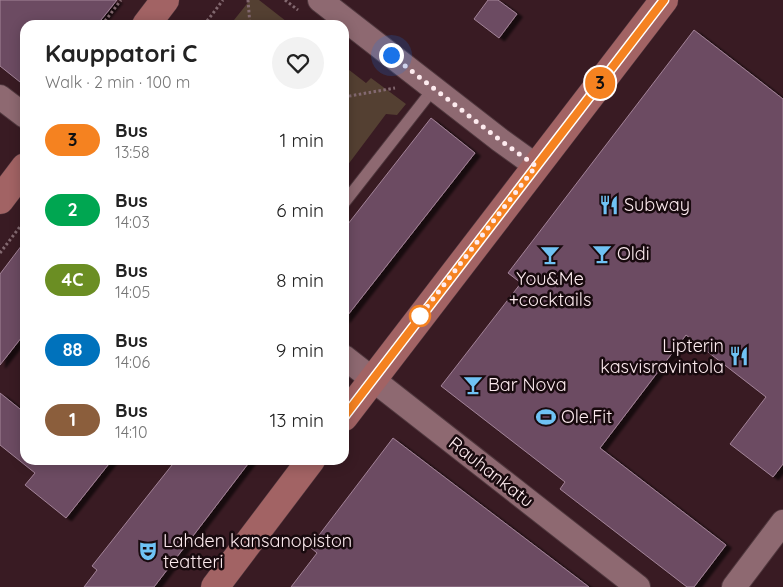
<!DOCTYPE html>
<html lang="en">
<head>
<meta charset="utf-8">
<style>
	:root { --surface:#fff; --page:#f2f2f2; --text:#222; --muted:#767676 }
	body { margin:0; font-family:Quicksand,sans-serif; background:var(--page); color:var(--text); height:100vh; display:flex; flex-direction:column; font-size:19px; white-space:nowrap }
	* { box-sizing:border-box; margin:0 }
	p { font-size:16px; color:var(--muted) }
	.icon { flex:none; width:28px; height:28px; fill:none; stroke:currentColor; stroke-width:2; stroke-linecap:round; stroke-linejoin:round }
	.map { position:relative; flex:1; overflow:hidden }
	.details { position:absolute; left:20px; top:20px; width:329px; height:445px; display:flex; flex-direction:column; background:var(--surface); border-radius:15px; box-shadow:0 2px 12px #0003 }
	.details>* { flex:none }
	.badge { padding:0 10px; border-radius:16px; font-size:18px; line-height:32px }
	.you { position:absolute; width:25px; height:25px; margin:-12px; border:4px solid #fff; border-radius:50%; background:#1a73e8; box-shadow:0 0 0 8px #1a73e833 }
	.map>.badge { position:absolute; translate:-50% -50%; box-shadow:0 0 0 2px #fff }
	.round { display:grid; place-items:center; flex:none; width:52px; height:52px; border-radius:26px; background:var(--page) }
	.head { display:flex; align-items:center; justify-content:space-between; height:85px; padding:0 25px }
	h1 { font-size:24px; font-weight:800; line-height:38px }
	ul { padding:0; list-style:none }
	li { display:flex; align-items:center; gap:15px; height:70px; padding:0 25px }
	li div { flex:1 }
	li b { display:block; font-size:19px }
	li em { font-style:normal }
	li .badge { min-width:55px; font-weight:700; text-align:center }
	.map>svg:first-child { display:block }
	.green { fill:#544032 }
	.building { fill:#6c4c62; stroke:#a38398; filter:url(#shadow) }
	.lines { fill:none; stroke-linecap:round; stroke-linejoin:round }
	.lane-casing { stroke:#50383e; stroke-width:13 }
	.street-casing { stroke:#50383e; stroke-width:26 }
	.secondary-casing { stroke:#50383e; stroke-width:29 }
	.path { stroke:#836970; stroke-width:3; stroke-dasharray:2.5 2.5; stroke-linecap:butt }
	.lane { stroke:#8e6971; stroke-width:11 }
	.street { stroke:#8e6971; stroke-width:24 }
	.secondary { stroke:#a26364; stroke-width:28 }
	.line-casing { stroke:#fff; stroke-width:11 }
	.line { stroke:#f58220; stroke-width:8 }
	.walk { stroke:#fdebef; stroke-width:5; stroke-dasharray:0 9 }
	.stop-dot { fill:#fff; stroke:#f58220; stroke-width:2.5 }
	.labels { text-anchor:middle; stroke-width:5; stroke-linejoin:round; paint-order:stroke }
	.poi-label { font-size:18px; fill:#fdebef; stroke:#180a0e; text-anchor:start }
	.street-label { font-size:18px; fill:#fdebef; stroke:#180a0e }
</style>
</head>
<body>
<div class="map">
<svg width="783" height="587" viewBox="0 0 783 587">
	<defs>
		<filter id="shadow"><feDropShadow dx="5.5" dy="3" stdDeviation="1" flood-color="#0009"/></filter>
	</defs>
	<rect width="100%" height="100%" fill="#391b23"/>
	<!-- green -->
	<path class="green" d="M 250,0 L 259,0 L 291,25 L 230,25 Z
		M 344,66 L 366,83 L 371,78 L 406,104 L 397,115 L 386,114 L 344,170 Z"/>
	<!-- building -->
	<path class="building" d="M 0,0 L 117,0 L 97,25 L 25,25 L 25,86 L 0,66 Z
		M 488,0 L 498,0 L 517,14 L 499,38 L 474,19 Z
		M 694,30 L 783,99 L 783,464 L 773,477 L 730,444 L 766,397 L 686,335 L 600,448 L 726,545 L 694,587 L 687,587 L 560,489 L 565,482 L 441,386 L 521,283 L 508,273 Z
		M 431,118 L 475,153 L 344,320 L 344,229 Z
		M 25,241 L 25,333 L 0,365 L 0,274 Z
		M 0,393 L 25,413 L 25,460 L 112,460 L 66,518 L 25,485 L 35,473 L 0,445 Z
		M 393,438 L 589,587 L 291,587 L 317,553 L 310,547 Z
		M 176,460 L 251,460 L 154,587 L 84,587 L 97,570 L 92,566 Z"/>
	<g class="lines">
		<defs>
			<path id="lane" d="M 344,203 L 434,88"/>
			<path id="street" d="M 320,0 L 500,140 L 536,166
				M 0,97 L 25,116
				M 344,357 L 638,587
				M 734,587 L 783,522"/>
			<path id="secondary" d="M 146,25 L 165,0
				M 0,200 L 25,167
				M 344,417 L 664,0
				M 215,587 L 311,460"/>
		</defs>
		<!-- lane casing -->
		<use href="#lane" class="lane-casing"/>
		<!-- street casing -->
		<use href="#street" class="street-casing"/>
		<!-- secondary casing -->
		<use href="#secondary" class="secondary-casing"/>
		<!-- path -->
		<path class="path" d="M 248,0 L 250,25
			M 285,0 L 298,10
			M 102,25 L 121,0
			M 204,25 L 223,0
			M 344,97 L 395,88
			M 0,253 L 25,220"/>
		<!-- lane -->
		<use href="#lane" class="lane"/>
		<!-- street -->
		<use href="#street" class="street"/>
		<!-- secondary -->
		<use href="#secondary" class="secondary"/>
	</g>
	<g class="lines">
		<defs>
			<path id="line" d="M 344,417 L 664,0"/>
		</defs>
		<!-- line casing -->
		<use href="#line" class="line-casing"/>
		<!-- line -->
		<use href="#line" class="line"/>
		<!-- walk -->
		<path class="walk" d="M 391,55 L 500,140 L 536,166 L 419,317 L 420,316"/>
	</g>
	<!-- icons -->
	<defs>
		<symbol id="restaurant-bare" viewBox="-9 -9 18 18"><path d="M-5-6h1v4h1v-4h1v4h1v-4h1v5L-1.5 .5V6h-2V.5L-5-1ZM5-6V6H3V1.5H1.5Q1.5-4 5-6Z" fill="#6fc2f4" stroke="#180a0e" stroke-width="2.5" paint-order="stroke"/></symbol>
		<symbol id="bar-bare" viewBox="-9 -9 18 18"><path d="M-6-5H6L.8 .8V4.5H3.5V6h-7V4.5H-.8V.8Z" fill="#6fc2f4" stroke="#180a0e" stroke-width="2.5" paint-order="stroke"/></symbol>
		<symbol id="stadium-bare" viewBox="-9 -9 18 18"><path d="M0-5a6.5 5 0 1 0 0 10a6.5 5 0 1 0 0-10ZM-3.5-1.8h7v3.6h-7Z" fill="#6fc2f4" stroke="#180a0e" stroke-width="2.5" paint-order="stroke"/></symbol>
		<symbol id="theatre-bare" viewBox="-9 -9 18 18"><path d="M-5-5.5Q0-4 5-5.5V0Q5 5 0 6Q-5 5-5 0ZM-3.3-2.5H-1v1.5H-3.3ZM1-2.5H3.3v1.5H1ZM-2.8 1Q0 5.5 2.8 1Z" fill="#6fc2f4" stroke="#180a0e" stroke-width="2.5" paint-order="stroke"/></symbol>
	</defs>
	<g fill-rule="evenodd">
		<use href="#restaurant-bare" x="595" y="191" width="28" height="28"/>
		<use href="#bar-bare" x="588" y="240" width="28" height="28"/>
		<use href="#bar-bare" x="536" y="241" width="28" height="28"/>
		<use href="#restaurant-bare" x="725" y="342" width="28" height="28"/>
		<use href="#bar-bare" x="459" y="371" width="28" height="28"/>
		<use href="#stadium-bare" x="532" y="403" width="28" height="28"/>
		<use href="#theatre-bare" x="134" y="537" width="28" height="28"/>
	</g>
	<!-- markers -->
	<circle class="stop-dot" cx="420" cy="316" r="10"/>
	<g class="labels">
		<!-- poi labels -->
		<g class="poi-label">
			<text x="624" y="211">Subway</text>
			<text x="617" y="260">Oldi</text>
			<text x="550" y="285" text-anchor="middle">You&amp;Me<tspan x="550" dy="21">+cocktails</tspan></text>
			<text x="724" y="352" text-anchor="end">Lipterin<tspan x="724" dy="21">kasvisravintola</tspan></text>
			<text x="488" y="391">Bar Nova</text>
			<text x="561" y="423">Ole.Fit</text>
			<text x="163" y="547">Lahden kansanopiston<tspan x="163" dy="21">teatteri</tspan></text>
		</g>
		<!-- street labels -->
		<g class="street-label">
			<text transform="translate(491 472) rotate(38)" y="6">Rauhankatu</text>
		</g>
	</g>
</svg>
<div class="you" style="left:391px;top:55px"></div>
<b class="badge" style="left:600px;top:83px;background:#f58220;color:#111">3</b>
<section class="details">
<div class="head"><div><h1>Kauppatori C</h1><p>Walk · 2 min · 100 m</p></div><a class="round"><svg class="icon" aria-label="heart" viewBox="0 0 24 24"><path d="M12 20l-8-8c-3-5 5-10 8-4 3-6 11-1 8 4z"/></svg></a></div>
<ul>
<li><span class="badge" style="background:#f58220;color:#111">3</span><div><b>Bus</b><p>13:58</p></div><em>1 min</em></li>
<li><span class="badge" style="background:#00a651;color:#fff">2</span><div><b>Bus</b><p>14:03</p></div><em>6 min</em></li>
<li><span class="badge" style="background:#6b8e23;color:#fff">4C</span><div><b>Bus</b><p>14:05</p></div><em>8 min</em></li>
<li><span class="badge" style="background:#0072bc;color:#fff">88</span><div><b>Bus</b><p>14:06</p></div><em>9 min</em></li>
<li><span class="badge" style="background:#8b5e3c;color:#fff">1</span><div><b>Bus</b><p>14:10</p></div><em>13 min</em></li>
</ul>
</section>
</div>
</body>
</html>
